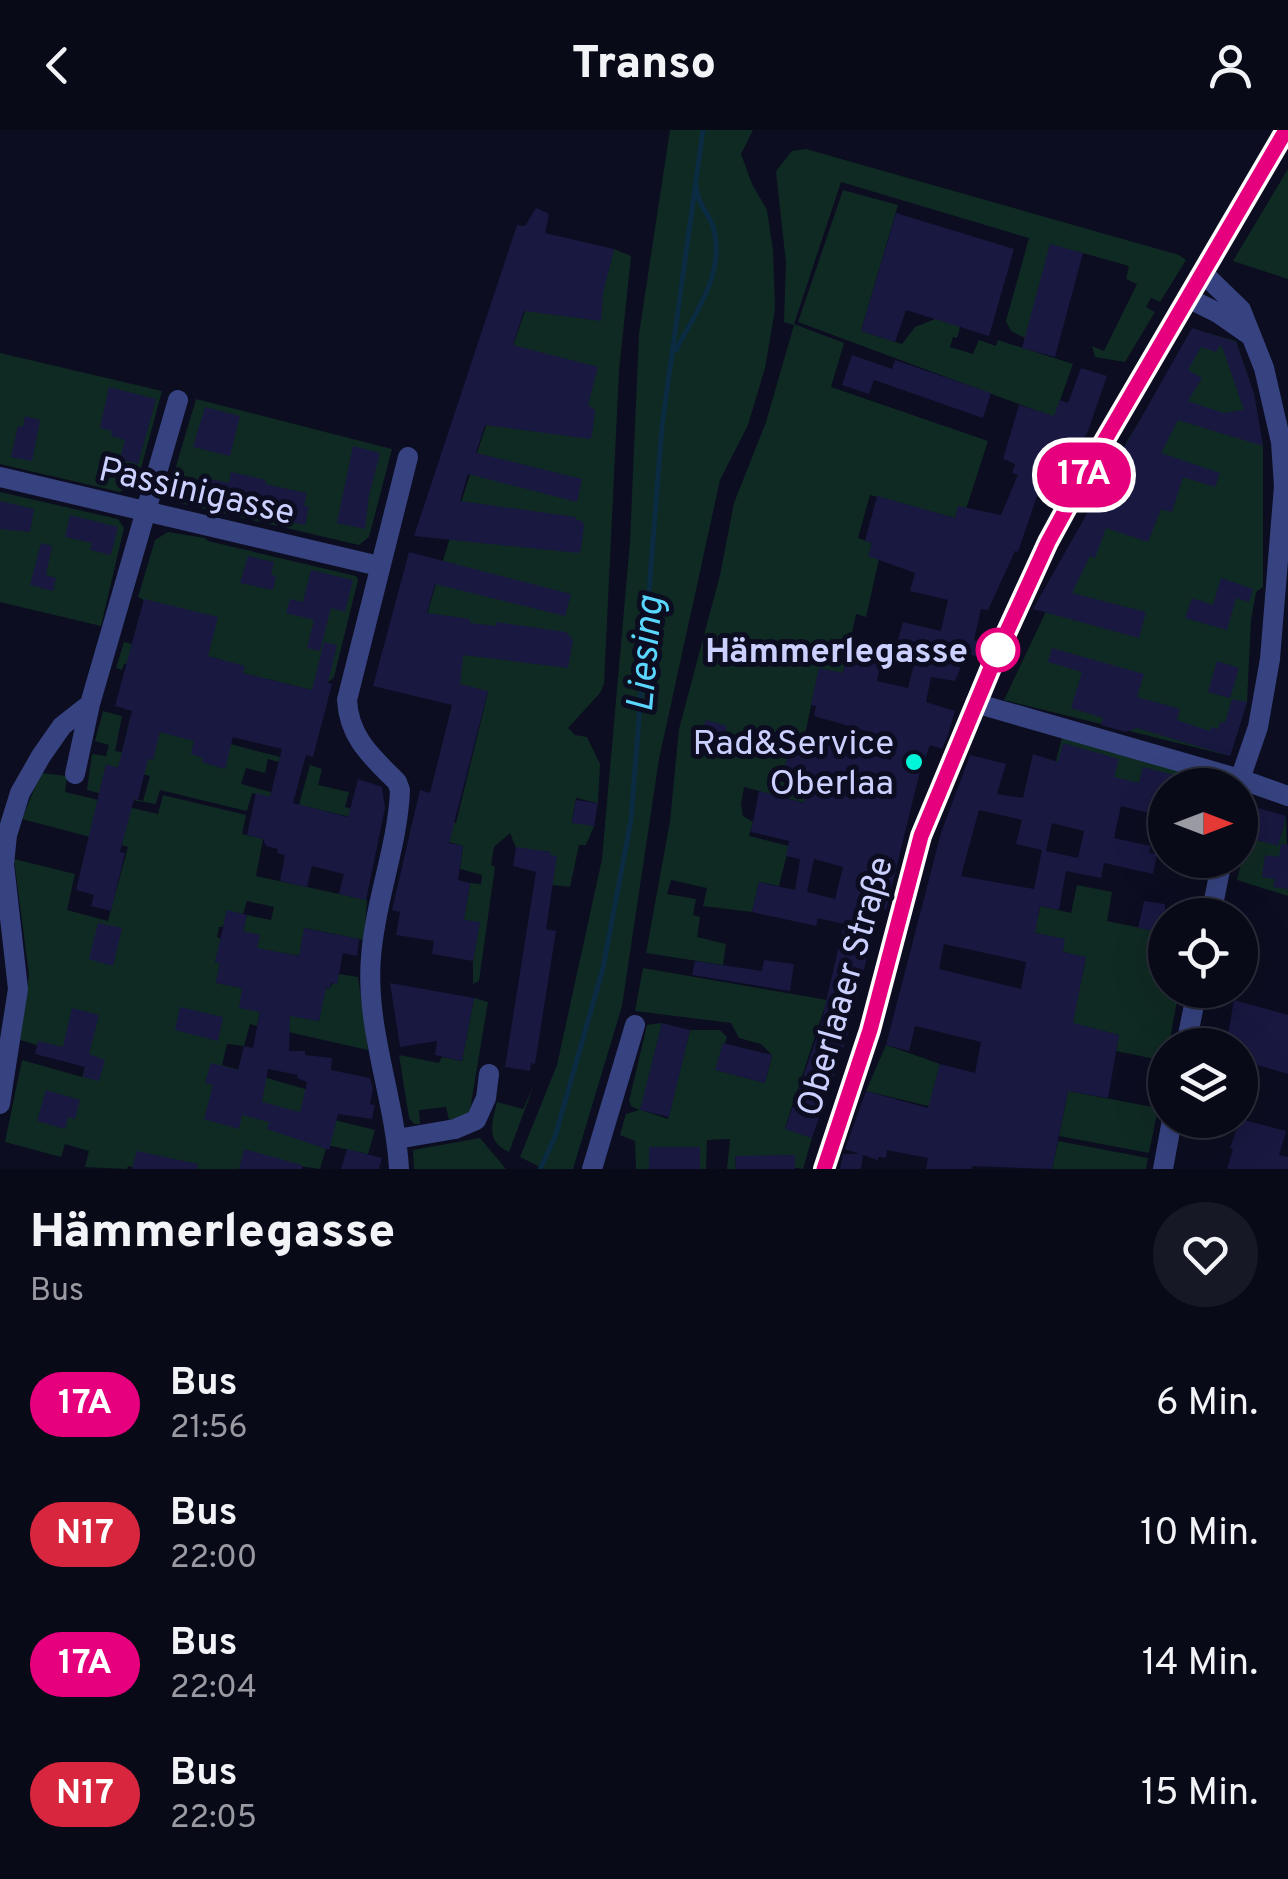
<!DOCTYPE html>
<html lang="de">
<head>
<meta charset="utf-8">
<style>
	:root { --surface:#090a18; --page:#171825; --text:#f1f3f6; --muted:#999aa2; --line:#292b37 }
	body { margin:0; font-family:Overpass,sans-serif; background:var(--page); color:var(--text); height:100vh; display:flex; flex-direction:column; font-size:38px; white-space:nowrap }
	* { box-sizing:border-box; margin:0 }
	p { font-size:32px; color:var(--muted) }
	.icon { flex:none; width:55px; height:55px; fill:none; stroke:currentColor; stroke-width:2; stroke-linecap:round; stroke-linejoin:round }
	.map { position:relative; height:1039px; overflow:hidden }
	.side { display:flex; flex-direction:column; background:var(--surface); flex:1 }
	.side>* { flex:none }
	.badge { padding:0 20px; border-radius:32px; font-size:35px; line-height:65px }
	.needle { width:65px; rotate:90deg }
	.fabs { position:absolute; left:1148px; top:638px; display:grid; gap:20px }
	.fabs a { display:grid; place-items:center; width:110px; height:110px; border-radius:50%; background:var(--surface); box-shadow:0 10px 40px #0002,0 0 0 2px var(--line); font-size:50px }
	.map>.badge { position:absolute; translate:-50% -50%; box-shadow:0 0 0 5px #fff }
	.round { display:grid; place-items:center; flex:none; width:105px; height:105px; border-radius:52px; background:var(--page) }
	.overview { display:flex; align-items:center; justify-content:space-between; height:170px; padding:0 30px }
	h1 { font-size:48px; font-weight:800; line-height:75px }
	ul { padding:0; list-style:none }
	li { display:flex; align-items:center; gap:30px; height:130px; padding:0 30px }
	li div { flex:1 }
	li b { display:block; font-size:38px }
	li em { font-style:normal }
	li .badge { min-width:110px; font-weight:700; text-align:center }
	header { display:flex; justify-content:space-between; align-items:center; height:130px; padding:0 30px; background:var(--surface); font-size:45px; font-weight:800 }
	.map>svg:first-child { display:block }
	.green { fill:#0f2a23; fill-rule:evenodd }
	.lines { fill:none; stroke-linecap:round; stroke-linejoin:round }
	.stream { stroke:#0a2b41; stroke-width:5 }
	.building { fill:#181841; fill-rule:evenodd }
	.street { stroke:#364380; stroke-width:20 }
	.secondary { stroke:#6280ff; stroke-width:20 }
	.line-casing { stroke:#fff; stroke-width:22 }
	.line { stroke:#e6007e; stroke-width:15 }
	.stop-dot { fill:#fff; stroke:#e6007e; stroke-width:5 }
	.poi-dot { fill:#00f6d8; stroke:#0c0d20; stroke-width:4 }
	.labels { text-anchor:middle; stroke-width:10; stroke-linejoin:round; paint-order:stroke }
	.street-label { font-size:35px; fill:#cbd0ff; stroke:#0c0d20 }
	.stop-label { font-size:35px; font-weight:bold; fill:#cbd0ff; stroke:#0c0d20; text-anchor:end }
	.poi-label { font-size:35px; fill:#cbd0ff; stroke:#0c0d20; text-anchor:end }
	.water-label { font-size:38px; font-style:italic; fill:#59d7ff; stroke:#0c0d20 }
</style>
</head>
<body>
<header><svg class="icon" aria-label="back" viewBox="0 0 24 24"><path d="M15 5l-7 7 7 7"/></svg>Transo<svg class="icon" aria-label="person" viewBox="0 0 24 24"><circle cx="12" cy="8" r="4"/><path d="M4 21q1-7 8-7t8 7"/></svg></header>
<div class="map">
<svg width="1288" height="1039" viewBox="0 0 1288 1039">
	<rect width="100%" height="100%" fill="#0c0d20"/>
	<!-- green -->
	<path class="green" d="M 670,0 L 753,0 L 741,24 L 752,54 L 767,80 L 773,121 L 775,179 L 765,238 L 748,295 L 720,350 L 659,629 L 622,876 L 573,1039 L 544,1039 L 520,1027 L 557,935 L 602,729 L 630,412 L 639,204 Z
		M 806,19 L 1179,125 L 1186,130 L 1160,172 L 1151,168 L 1146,177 L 1155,182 L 1125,232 L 1095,227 L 1092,216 L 1104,221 L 1137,154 L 1126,149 L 1129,136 L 1083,123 L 1025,208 L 1011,201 L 1006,191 L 1029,108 L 841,52 L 794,194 L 844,213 L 831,257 L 988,311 L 966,379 L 958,377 L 955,388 L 870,365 L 858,408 L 872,413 L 869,425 L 879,429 L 866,487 L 856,484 L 843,543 L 819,539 L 804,609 L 794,607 L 792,615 L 758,606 L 756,617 L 788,627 L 784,640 L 775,642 L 776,650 L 808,660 L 870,690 L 744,657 L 741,674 L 743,686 L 753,692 L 749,706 L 789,716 L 779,756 L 759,752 L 752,782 L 703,776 L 707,758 L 671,750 L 667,764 L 696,769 L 693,785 L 700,787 L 697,807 L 726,814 L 723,835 L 646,823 L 670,691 L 679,599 L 720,445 L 734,373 L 766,292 L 794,195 L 784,192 L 786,133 L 776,41 L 792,21 Z
		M 1288,39 L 1288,149 L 1233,131 Z
		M 843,60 L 898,75 L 861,201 L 902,214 L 915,197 L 935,189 L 985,111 L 957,208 L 953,207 L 950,217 L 973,224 L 979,210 L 996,216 L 998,210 L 1073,234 L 1054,287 L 798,192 Z
		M 614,119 L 631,126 L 619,241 L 604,554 L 600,563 L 568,598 L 575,605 L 587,607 L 600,634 L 598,673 L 576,668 L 572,692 L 594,696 L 586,715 L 579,715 L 570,757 L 546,754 L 556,727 L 550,725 L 550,722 L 516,718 L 510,703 L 494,717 L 491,735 L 495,737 L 479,851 L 473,854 L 473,831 L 479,793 L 436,787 L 465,784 L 470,753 L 481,754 L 482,745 L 460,739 L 463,716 L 410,701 L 415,683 L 456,693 L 488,562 L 411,541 C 450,399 497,260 546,121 L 608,142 Z
		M 1197,200 L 1236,211 L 1254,264 L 1263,316 L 1263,457 L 1256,462 L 1251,490 L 1247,572 L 1230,626 L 1004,570 L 1127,311 Z
		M 0,223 L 162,261 L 137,353 L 120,362 L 0,334 Z
		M 196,269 L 392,319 L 369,407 L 359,415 L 179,373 L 169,360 Z
		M 0,362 L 118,389 L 124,398 L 101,496 L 0,472 Z
		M 168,402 L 205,408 L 208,411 L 356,446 L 358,450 L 334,547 L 318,562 L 268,549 L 265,560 L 255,557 L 258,547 L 217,536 L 219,529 L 211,527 L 124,534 L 122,540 L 116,538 L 124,512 L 132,514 L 144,470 L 138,467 L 155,410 Z
		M 103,581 L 122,586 L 115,621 L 122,622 L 130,588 L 280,627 L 279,632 L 268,629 L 265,643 L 246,638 L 241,654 L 271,662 L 270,667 L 252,663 L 247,681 L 160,660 L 156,674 L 115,667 L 116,664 L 143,671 L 150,646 L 107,635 L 100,659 L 102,664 L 87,660 L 92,624 L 106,626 L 109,615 L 95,611 Z
		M 1063,604 L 1227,655 L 1165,655 L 1052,646 Z
		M 310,635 L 322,639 L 318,655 L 349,662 L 345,677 L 353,679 L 351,687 L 299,675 Z
		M 41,643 L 67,646 L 65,662 L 158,684 L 163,665 L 246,685 L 242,704 L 263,709 L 256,746 L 367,770 L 364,810 L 305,798 L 301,826 L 270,821 L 265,847 L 329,859 L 339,844 L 358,847 L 368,920 L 279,900 L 282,883 L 319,891 L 321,880 L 260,881 L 257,896 L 250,894 L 244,916 L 227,914 L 222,935 L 305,959 L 305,983 L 375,1000 L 368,1024 L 327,1015 L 320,1039 L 250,1029 L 238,1039 L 141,1039 L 128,1036 L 127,1039 L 85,1037 L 89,1021 L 65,1014 L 61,1027 L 5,1012 L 22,930 L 82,947 L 87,930 L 20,910 L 29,845 L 14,729 L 75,744 L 67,780 L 108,791 L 128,717 L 22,689 ZM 247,771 L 274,777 L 271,790 L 247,785 L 243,802 L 242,858 L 216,853 L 220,833 L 215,832 L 222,809 L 217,807 L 219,797 L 223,797 L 227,781 L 243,784 Z
		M 1286,686 L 1288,766 L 1237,750 L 1247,707 L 1265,712 L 1269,702 L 1281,705 Z
		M 1077,755 L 1112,762 L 1107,791 L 1165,803 L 1165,860 L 1179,860 L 1169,915 L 1165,915 L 1165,931 L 1116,921 L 1119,905 L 1056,889 L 1077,870 L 1086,828 L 1063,822 L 1064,809 L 1026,801 L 1029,786 L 1038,788 L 1040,776 L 1071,783 Z
		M 643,838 L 827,870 L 785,998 L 812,1008 L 803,1039 L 735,1027 L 736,1039 L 727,1039 L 730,1009 L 707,1010 L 706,1039 L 636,1039 L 635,1011 L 620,1005 L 626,984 L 639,980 L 631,976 L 629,971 L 647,895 L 662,893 L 641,980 L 668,989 L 690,900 L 720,900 L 727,907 L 716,940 L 765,953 L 772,925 L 761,914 L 739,908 L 731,893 L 635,881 Z
		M 474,868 L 488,872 L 470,980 L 465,986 L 449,990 L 446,977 L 419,980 L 420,994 L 414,994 L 409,988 L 399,925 L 439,933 L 442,927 L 462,931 Z
		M 886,915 L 940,934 L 935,954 L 1015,997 L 866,961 Z
		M 534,955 L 509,1022 C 485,1011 492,993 497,972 L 523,979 Z
		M 1068,961 L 1158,978 L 1149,1023 L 1059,1006 Z
		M 480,1008 L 506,1039 L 414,1039 L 413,1020 Z
		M 1058,1011 L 1148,1028 L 1146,1039 L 1052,1039 Z"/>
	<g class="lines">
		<!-- stream -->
		<path class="stream" d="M 676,220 C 695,183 725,144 714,100 C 709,82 698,76 696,56
			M 540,1039 L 555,1007 L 603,838 L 631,690 L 662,296 L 703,0"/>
	</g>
	<!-- building -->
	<path class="building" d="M 536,78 L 549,84 L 545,103 L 614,119 L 603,163 L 601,191 L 524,181 L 513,215 L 598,237 L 588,275 L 595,280 L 592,305 L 590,309 L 485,295 L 476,323 L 582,349 L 577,372 L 468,344 L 460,371 L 576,387 L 576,390 L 582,391 L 584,395 L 581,419 L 579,423 L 414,406 L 517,95 L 525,96 Z
		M 896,83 L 1014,119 L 989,206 L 906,180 L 895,212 L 861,201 Z
		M 1050,114 L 1083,123 L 1055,227 L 1022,218 Z
		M 1192,198 L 1236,212 L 1254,264 L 1263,316 L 1178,290 L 1161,323 L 1220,343 L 1215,357 L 1183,347 L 1172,382 L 1161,379 L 1148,412 L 1106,398 L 1095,428 L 1090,426 L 1072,463 L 1146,482 L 1139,508 L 1033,479 ZM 1221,214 L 1224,222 L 1244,280 L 1224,283 L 1188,271 L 1202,248 L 1188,240 L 1201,217 L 1216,222 Z
		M 852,225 L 892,239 L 895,230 L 991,263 L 983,288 L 874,250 L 869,264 L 842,255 Z
		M 1081,238 L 1107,246 L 1088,301 L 1068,336 L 1057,332 L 1044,365 L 1038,363 L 1018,422 L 1015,421 L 988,480 L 981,479 L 974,510 L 986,513 L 980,527 L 966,524 L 955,551 L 931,547 L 926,572 L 955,581 L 948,605 L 942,619 L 930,615 L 919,645 L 886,780 L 879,779 L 848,904 L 812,1008 L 785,999 L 820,898 L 844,794 L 818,788 L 816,796 L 752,782 L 759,752 L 795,760 L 800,729 L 786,726 L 789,711 L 751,702 L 759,661 L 804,673 L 811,646 L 784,640 L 793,607 L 891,630 L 897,610 L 814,586 L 816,576 L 811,575 L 819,538 L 843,543 L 850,511 L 884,518 L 877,551 L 908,558 L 916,526 L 895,521 L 903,492 L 941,501 L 948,470 L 910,461 L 915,443 L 868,426 L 872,413 L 865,411 L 877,366 L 955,388 L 958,376 L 1001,385 L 1018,345 L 1012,343 L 1015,334 L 1003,329 L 1019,275 L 1054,286 L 1060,270 L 1068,273 ZM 814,729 L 843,737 L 835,769 L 807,762 Z
		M 109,257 L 156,269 L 138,334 L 120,329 L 125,310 L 111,306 L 112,301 L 100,298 Z
		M 205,277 L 240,286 L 230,326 L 193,317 Z
		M 25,286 L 40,290 L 32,331 L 11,327 L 18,296 L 23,297 Z
		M 353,316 L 380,323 L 369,365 L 365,399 L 337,393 Z
		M 231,342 L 266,350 L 265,354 L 307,363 L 304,375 L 309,377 L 305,395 L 277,389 L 278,385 L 197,365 L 202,347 L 229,353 Z
		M 0,371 L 34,379 L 30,402 L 0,399 Z
		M 70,385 L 118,397 L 111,425 L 90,420 L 92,413 L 65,407 Z
		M 41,413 L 52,416 L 46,445 L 56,448 L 53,461 L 30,455 Z
		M 409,422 L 571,464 L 565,486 L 435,454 L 427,483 L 470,489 L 470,493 L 496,496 L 496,492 L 566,502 L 573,510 L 568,538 L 463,525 L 460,554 L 488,561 L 449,713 L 463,716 L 458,750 L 470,753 L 464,790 L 480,792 L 473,831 L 432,824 L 434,811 L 396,805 L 400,782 L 392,780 L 420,660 L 430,663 L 452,575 L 373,556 Z
		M 248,426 L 274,432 L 271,445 L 276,446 L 273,460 L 240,453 Z
		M 311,440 L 353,450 L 345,482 L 331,478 L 320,521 L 307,518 L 314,490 L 286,483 L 290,469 L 303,472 Z
		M 1221,448 L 1253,459 L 1249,472 L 1236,468 L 1227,500 L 1185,488 L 1192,468 L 1213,475 Z
		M 144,469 L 218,487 L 208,526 L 245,536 L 243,543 L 308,559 L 312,560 L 324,512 L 337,515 L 328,553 L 332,554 L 313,627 L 306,625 L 293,673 L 348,687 L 358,649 L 382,657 L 385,678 L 366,770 L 339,764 L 344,744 L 312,736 L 307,757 L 280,751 L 285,725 L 277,723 L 278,719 L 266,716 L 263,709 L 247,705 L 256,663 L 270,667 L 282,619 L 233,607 L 225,639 L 202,632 L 203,628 L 191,624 L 194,611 L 160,602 L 153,630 L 148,629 L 138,670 L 134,669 L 120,722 L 125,723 L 111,781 L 91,776 L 94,765 L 76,760 L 106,634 L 118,638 L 132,581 L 115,576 Z
		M 1052,518 L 1144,544 L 1137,567 L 1180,579 L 1177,590 L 1210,601 L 1211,597 L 1218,599 L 1220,592 L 1225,593 L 1232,569 L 1247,572 L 1230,626 L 1137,598 L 1126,602 L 1101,595 L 1103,588 L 1071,578 L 1082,542 L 1048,532 Z
		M 1217,531 L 1239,538 L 1230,568 L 1208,562 Z
		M 706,590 L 727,596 L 719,624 L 697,618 Z
		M 1063,613 L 1119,629 L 1114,647 L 1139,653 L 1143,637 L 1194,650 L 1193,655 L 1165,655 L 1165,687 L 1121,676 L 1114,708 L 1151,716 L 1149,723 L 1157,724 L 1153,744 L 1104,733 L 1101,748 L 1066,741 L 1059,780 L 1040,776 L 1035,803 L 1065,809 L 1063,822 L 1086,827 L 1073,893 L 1119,905 L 1108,968 L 1068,961 L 1052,1039 L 972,1036 L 971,1039 L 926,1039 L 928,1028 L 887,1020 L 886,1028 L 878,1027 L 878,1030 L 863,1025 L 861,1039 L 840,1039 L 843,1024 L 859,1024 L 845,1019 L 866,961 L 928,978 L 940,934 L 975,943 L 981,912 L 915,896 L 909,921 L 886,915 L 941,703 L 970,625 L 1006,634 L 997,664 L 1023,668 L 1033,624 L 1058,632 ZM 979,680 L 1022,690 L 1016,714 L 1042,720 L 1034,759 L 961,746 ZM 1052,693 L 1084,701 L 1078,728 L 1046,721 ZM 944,814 L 1026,832 L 1021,859 L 939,839 Z
		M 576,670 L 598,673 L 594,696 L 572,693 Z
		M 1255,677 L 1286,686 L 1278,716 L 1247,707 Z
		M 1281,714 L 1288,715 L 1288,759 L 1273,757 L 1275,749 L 1262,747 L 1265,725 L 1279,727 Z
		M 516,717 L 551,722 L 550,725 L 557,726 L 546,799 L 556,801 L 535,934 L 531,933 L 530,941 L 505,937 L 536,742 L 513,736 Z
		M 1144,771 L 1165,774 L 1165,803 L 1138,798 Z
		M 227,780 L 247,785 L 243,801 L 260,805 L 257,818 L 299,826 L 304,798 L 359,809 L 357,826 L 343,823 L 337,854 L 331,853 L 330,859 L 326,858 L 319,891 L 290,886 L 289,921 L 305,921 L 305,925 L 332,928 L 331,940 L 370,948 L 373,959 L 370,974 L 375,975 L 372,989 L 338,984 L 329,1020 L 267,999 L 269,992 L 242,985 L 239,999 L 204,989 L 213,955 L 205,953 L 211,933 L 238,940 L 244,916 L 253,918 L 260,882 L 239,878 L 242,858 L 216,853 L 220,833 L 215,832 ZM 268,939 L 298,945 L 297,948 L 307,952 L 300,982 L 262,972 Z
		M 98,793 L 122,798 L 113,836 L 89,829 Z
		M 764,830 L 794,834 L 790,861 L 692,845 L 695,831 L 762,841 Z
		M 390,853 L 474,868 L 462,931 L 435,925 L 437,911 L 400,917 Z
		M 1234,870 L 1288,885 L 1288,944 L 1257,935 L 1244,979 L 1240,978 L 1240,915 L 1226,915 Z
		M 180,877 L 223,887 L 218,911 L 175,900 Z
		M 72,878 L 99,885 L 89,924 L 105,930 L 99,951 L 83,947 L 85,937 L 35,924 L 38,911 L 63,917 Z
		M 662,893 L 690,900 L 669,987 L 640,980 Z
		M 723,913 L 772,925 L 765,953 L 715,940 Z
		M 46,960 L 80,970 L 75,989 L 68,987 L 65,999 L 37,991 Z
		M 1240,989 L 1286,1001 L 1279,1025 L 1288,1027 L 1288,1039 L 1227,1039 L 1233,1019 L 1230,1018 Z
		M 649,1017 L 700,1017 L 700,1039 L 649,1039 Z
		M 244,1019 L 302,1035 L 302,1039 L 239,1039 Z
		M 347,1019 L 382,1028 L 379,1039 L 341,1039 Z
		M 137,1021 L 198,1034 L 197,1039 L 132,1039 Z
		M 795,1025 L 795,1039 L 736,1039 L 735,1026 Z"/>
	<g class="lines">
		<!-- street -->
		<path class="street" d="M 1203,143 L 1241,180 L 1264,238 L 1281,312 L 1284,356 L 1270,529 L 1258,597 L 1238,655
			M 1188,168 L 1218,183 L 1251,206
			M 0,347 L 379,436
			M 975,573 L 1240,649 L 1288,666
			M 75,644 L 90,574
			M 1211,785 L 1222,730
			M 1186,915 L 1197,860
			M 0,974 L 18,859 L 4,734 L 7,705 L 20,663 L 41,626 L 62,596 L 90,574 L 178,270
			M 397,1009 L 455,999 L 476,990 L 486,968 L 489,944
			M 399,1039 C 395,968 365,898 371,827 C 375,771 398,715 400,660 L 397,652 C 372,627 349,608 347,570 L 408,327
			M 592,1039 L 635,895
			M 1163,1039 L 1172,990"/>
		<!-- secondary -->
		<path class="secondary" d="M 824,1039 L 870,899 L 921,706 L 997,521 L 1048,412 L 1089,337 L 1286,0"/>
	</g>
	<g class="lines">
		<defs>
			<path id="line" d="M 824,1039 L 870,900 L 921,706 L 998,521 L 1048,412 L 1089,337 L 1286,0"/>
		</defs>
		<!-- line casing -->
		<use href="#line" class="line-casing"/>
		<!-- line -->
		<use href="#line" class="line"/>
	</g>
	<!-- markers -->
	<circle class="stop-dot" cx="998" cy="520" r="20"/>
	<circle class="poi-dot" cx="914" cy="632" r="10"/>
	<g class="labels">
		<!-- street labels -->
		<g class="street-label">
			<text transform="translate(197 360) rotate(13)" y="12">Passinigasse</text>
			<text transform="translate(844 856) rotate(-74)" y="12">Oberlaaer Straße</text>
		</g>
		<!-- stop labels -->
		<g class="stop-label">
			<text x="968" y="532">Hämmerlegasse</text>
		</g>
		<!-- poi labels -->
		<g class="poi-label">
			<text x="894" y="624">Rad&amp;Service<tspan x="894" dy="40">Oberlaa</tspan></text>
		</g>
		<!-- water labels -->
		<g class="water-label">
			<text transform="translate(644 524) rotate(-85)" y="13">Liesing</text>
		</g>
	</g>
</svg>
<div class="fabs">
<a><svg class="needle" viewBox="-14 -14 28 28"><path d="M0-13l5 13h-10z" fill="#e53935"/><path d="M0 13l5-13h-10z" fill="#999aa2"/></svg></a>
<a><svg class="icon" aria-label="locate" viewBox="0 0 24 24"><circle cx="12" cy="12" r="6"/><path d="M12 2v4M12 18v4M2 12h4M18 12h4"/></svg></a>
<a><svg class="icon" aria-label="layers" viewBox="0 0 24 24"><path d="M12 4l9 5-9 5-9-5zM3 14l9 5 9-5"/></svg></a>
</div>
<b class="badge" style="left:1084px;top:345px;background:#e6007e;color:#fff">17A</b>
</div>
<section class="side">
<div class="overview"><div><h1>Hämmerlegasse</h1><p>Bus</p></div><a class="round"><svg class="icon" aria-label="heart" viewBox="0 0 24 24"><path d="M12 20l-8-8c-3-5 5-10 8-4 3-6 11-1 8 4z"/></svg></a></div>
<ul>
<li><span class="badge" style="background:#e6007e;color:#fff">17A</span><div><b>Bus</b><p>21:56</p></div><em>6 Min.</em></li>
<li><span class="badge" style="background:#d7263d;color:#fff">N17</span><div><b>Bus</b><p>22:00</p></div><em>10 Min.</em></li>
<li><span class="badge" style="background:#e6007e;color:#fff">17A</span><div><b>Bus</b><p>22:04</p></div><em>14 Min.</em></li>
<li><span class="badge" style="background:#d7263d;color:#fff">N17</span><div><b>Bus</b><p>22:05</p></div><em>15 Min.</em></li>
</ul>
</section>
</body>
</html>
